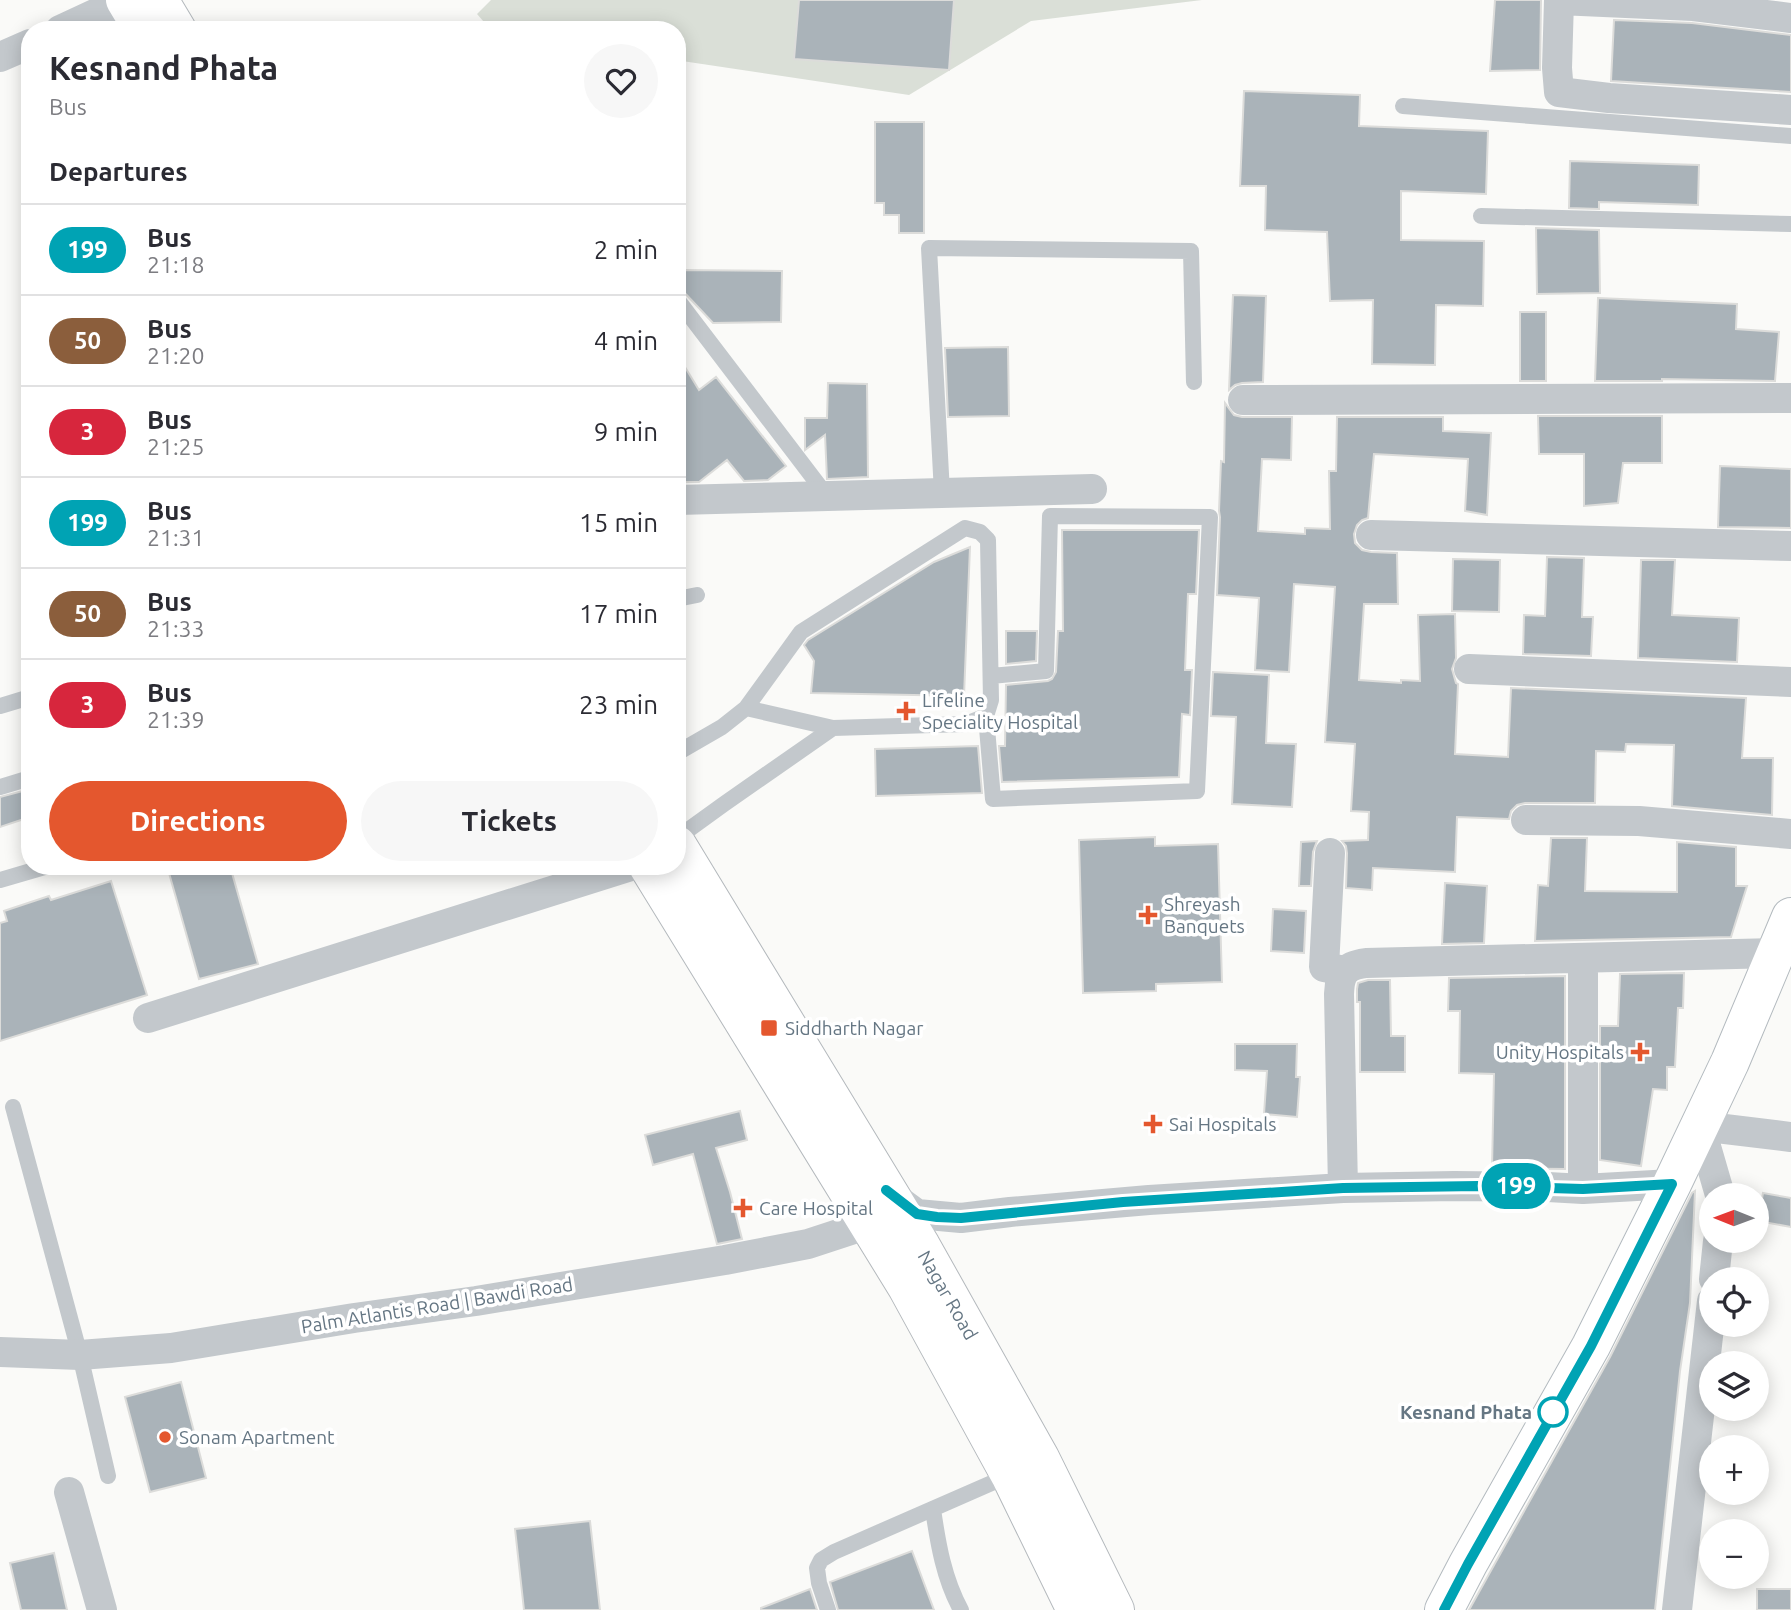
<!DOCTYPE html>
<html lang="en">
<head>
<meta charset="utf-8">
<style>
	:root { --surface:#fff; --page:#f7f7f7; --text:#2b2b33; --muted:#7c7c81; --line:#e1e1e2; --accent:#e4572e }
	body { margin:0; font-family:Ubuntu,sans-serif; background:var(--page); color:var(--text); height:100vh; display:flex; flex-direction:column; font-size:26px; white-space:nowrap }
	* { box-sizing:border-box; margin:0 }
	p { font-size:23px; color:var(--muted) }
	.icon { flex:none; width:38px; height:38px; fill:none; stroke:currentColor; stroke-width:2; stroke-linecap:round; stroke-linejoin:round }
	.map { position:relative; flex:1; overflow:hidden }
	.details { position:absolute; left:21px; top:21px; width:665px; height:854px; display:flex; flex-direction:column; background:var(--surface); border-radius:28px; box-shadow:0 4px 18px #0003 }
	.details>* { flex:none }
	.badge { padding:0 14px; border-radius:23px; font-size:24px; line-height:46px }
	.needle { width:46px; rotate:271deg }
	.fabs { position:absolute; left:1699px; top:1183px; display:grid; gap:14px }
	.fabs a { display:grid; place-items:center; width:70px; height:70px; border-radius:50%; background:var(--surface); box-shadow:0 4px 18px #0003; font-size:35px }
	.map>.badge { position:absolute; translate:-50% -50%; box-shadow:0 0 0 4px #fff }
	h2 { padding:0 28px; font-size:26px; line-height:63px }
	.round { display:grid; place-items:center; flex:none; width:74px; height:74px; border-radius:37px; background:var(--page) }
	.headline { display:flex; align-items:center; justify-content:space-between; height:119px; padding:0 28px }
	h1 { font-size:33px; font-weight:700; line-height:52px }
	.cta { display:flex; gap:14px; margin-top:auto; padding:14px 28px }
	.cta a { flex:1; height:80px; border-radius:42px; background:var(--accent); color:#fff; font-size:28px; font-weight:700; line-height:80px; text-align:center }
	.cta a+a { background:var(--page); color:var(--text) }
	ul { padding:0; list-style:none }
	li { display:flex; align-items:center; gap:21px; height:91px; padding:0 28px; border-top:2px solid var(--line) }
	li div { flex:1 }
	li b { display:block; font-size:26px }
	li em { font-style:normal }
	li .badge { min-width:77px; font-weight:700; text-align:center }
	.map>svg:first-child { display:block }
	.green { fill:#dadfd7 }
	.building { fill:#aab3b9; stroke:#dcdcda; stroke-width:2 }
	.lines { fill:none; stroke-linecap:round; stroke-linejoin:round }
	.secondary-casing { stroke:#b3babf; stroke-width:40 }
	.trunk-casing { stroke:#b4b9bd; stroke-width:40 }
	.service { stroke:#c3c8cc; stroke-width:16 }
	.minor { stroke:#c3c8cc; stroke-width:30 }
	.secondary { stroke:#fff; stroke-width:38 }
	.trunk { stroke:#fff; stroke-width:38 }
	.line-casing { stroke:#fff; stroke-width:16 }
	.line { stroke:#00a3b4; stroke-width:10 }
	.poi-dot { fill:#e4572e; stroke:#fff; stroke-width:2.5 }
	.stop-dot { fill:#fff; stroke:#00a3b4; stroke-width:3.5 }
	.labels { text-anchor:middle; stroke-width:7; stroke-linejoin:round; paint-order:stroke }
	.poi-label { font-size:19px; fill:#657683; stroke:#fff; text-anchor:start }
	.street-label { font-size:19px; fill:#657683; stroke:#fff }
	.stop-label { font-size:19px; font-weight:bold; fill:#657683; stroke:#fff; text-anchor:end }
</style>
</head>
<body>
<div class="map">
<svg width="1791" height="1610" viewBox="0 0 1791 1610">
	<rect width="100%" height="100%" fill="#fafaf8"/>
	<!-- green -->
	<path class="green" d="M 491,0 L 1202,0 L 1031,21 L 909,95 L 682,61 L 677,88 L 677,30 L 491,30 L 477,14 Z"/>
	<!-- building -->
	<path class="building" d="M 799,0 L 954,0 L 949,70 L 794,59 Z
		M 1495,0 L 1541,0 L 1540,70 L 1490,71 Z
		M 1614,20 L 1692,23 L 1791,35 L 1791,92 L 1611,81 Z
		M 1244,91 L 1360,95 L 1359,126 L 1488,131 L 1486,194 L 1401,191 L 1401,240 L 1484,241 L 1483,306 L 1436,305 L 1435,365 L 1372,364 L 1373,300 L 1330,301 L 1327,232 L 1265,230 L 1266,186 L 1240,186 Z
		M 875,122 L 924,122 L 924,233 L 899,233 L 899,215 L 884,215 L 884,203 L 875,203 Z
		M 1570,161 L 1699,165 L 1698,205 L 1599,202 L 1599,209 L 1569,208 Z
		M 1536,228 L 1599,230 L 1600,293 L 1537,294 Z
		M 681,270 L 782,271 L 781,322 L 713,323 L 681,289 Z
		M 1233,295 L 1266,296 L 1263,382 L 1242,383 L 1235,385 L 1229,390 Z
		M 1598,298 L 1737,304 L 1736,329 L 1779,332 L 1775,381 L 1662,379 L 1662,381 L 1595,381 Z
		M 1520,312 L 1546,312 L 1546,381 L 1520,381 Z
		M 1008,347 L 1009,416 L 948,417 L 945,348 Z
		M 677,354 L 699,390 L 716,377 L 786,466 L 768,480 L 744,481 L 727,460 L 699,482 L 682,482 L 677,477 Z
		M 828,383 L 867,384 L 868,477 L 827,479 L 825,435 L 805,450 L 805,418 L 827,418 Z
		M 1225,403 L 1234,415 L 1242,417 L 1292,417 L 1291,460 L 1262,459 L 1258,531 L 1305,534 L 1305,528 L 1330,529 L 1329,471 L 1336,471 L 1337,417 L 1443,417 L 1443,431 L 1491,433 L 1487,515 L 1465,511 L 1468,459 L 1374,454 L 1368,518 L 1362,520 L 1357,525 L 1354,534 L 1355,543 L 1362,550 L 1371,552 L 1397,553 L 1398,604 L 1364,604 L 1359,680 L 1401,683 L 1401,680 L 1420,681 L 1418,615 L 1455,614 L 1456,658 L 1452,669 L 1456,683 L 1458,684 L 1455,754 L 1508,757 L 1511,688 L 1746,698 L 1742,758 L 1773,758 L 1772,815 L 1672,806 L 1674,745 L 1626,744 L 1625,752 L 1596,751 L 1595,803 L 1525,803 L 1517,805 L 1511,811 L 1509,819 L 1457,817 L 1455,872 L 1373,868 L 1372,890 L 1346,888 L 1347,853 L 1346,846 L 1342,841 L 1368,840 L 1369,812 L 1351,811 L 1355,744 L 1325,742 L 1335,587 L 1294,584 L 1289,672 L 1255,670 L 1259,598 L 1217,595 L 1220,517 L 1219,511 L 1221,461 L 1224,462 Z
		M 1538,416 L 1662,416 L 1662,463 L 1623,463 L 1618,503 L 1584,506 L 1584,454 L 1539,454 Z
		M 1720,466 L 1791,469 L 1791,528 L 1718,527 Z
		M 1062,530 L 1199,530 L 1196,594 L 1188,594 L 1185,670 L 1192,670 L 1190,715 L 1182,714 L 1179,777 L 1002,782 L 999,746 L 1005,746 L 1006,685 L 1048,681 L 1052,679 L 1056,672 L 1058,631 L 1063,631 Z
		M 970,547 L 964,696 L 811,693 L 814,661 L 804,645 L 808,640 L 934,562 Z
		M 1547,557 L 1584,558 L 1582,617 L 1593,617 L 1591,656 L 1523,654 L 1524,615 L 1545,616 Z
		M 1453,559 L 1500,560 L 1499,612 L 1452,611 Z
		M 1641,560 L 1675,560 L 1672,615 L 1739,618 L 1737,662 L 1638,658 Z
		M 1006,631 L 1037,631 L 1036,661 L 1006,664 Z
		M 1213,672 L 1269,675 L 1266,743 L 1296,744 L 1292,807 L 1232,804 L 1236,717 L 1211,716 Z
		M 978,746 L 982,793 L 876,796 L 875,749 Z
		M 30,789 L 30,817 L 0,827 L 0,797 Z
		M 1155,837 L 1155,846 L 1218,844 L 1222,982 L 1156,984 L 1156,991 L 1083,993 L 1079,840 Z
		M 1551,838 L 1587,838 L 1585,891 L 1677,892 L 1677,842 L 1736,847 L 1736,886 L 1747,886 L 1731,937 L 1535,941 L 1538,885 L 1548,886 Z
		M 1317,841 L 1313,852 L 1311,886 L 1299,886 L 1301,842 Z
		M 167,866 L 230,866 L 258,964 L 199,979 Z
		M 111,881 L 147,995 L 0,1041 L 0,923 L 7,921 L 4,911 L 49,896 L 51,900 Z
		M 1445,883 L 1487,886 L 1484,943 L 1442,944 Z
		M 1273,909 L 1306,911 L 1304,953 L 1271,951 Z
		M 1684,973 L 1683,1008 L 1678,1008 L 1675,1067 L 1667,1067 L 1667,1090 L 1653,1089 L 1641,1166 L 1600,1160 L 1600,1026 L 1618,1026 L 1620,974 Z
		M 1565,976 L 1565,1169 L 1492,1168 L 1494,1074 L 1459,1073 L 1460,1011 L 1448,1011 L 1449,978 Z
		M 1368,980 L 1390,980 L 1391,1036 L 1405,1036 L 1405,1072 L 1360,1072 L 1360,1002 L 1357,1002 L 1357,989 L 1358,983 Z
		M 1235,1044 L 1297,1044 L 1296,1077 L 1300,1077 L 1297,1117 L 1264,1114 L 1267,1071 L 1235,1070 Z
		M 740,1111 L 747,1140 L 716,1148 L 730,1192 L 742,1239 L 717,1244 L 693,1154 L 653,1165 L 645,1135 Z
		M 1695,1191 L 1690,1303 L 1680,1371 L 1655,1610 L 1469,1610 L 1610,1357 L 1692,1193 Z
		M 1763,1193 L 1791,1198 L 1791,1227 L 1758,1221 Z
		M 181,1382 L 206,1478 L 150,1492 L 125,1397 Z
		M 590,1521 L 600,1610 L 524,1610 L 515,1529 Z
		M 912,1551 L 934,1610 L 838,1610 L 830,1582 Z
		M 54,1553 L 67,1610 L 21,1610 L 10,1563 Z
		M 810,1589 L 817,1610 L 761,1610 L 761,1608 Z
		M 1757,1589 L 1791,1589 L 1791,1610 L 1757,1610 Z"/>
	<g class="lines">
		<defs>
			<path id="secondary" d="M 1444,1610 L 1468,1564 L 1591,1346 L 1672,1184 L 1730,1062 L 1791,917"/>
			<path id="trunk" d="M 125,0 L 143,30
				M 159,0 L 177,30
				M 677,845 L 921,1246 L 1040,1458 L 1115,1610
				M 648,866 L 907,1287 L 1010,1475 L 1076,1610"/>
		</defs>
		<!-- secondary casing -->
		<use href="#secondary" class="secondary-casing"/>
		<!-- trunk casing -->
		<use href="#trunk" class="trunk-casing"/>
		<!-- service -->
		<path class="service" d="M 1403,106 L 1791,136
			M 1481,216 L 1791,224
			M 677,299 L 827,496
			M 942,493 L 929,248 L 1191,251 L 1194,382
			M 677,599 L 697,595
			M 0,706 L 30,697
			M 746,708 L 833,728
			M 986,716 L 993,799 L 1197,791 L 1210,517 L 1050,516 L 1046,671 L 991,676
			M 677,753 L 722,727 L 746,708 L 801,632 L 965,528 L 980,532 L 988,540 L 991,700 L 986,716 L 966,724 L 833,728 L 724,804 L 677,838
			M 0,787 L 30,778
			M 0,880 L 48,866
			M 13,1107 L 80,1355 L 108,1476
			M 933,1509 C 938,1544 944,1579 961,1610
			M 828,1610 L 819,1583 L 817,1568 L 821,1560 L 834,1552 L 1010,1475"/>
		<!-- minor -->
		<path class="minor" d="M 1559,0 L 1557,68 L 1559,92 L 1609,98 L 1791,110
			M 1559,0 L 1693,6 L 1791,18
			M 60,30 L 125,0
			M 0,57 L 30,44
			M 1243,400 L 1791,398
			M 677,500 L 1092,489
			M 1371,535 L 1791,546
			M 1469,669 L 1791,682
			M 1526,820 L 1639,821 L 1791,834
			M 1330,853 L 1324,967 L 1345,971
			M 148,1018 L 631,866
			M 1343,1188 L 1339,994 C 1340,972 1345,966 1366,963 L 1776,953
			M 1583,1189 L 1583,958
			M 891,1195 L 917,1214 L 961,1218 L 1010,1212 L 1149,1200 L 1343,1188 L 1454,1186 L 1548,1187 L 1583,1189 L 1672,1184
			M 1720,1195 L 1700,1126 L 1791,1137
			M 1714,1279 L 1718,1241
			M 0,1352 L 80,1355 L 171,1348 L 354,1318 L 476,1301 L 725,1260 L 808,1244 L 869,1224
			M 69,1492 L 102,1610
			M 1677,1610 L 1712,1301"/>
		<!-- secondary -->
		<use href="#secondary" class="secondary"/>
		<!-- trunk -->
		<use href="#trunk" class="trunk"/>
	</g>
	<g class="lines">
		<defs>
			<path id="line" d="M 886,1190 L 917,1214 L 937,1217 L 961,1218 L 1123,1202 L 1343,1188 L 1478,1186 L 1583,1189 L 1672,1184 L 1591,1346 L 1468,1564 L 1444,1610"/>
		</defs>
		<!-- line casing -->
		<use href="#line" class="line-casing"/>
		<!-- line -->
		<use href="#line" class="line"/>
	</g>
	<!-- markers -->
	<g class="poi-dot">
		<path d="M902.5 700.5h7v7h7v7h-7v7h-7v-7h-7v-7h7z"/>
		<path d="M1144.5 904.5h7v7h7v7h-7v7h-7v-7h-7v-7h7z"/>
		<rect x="760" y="1019" width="18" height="18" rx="3.5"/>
		<path d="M1636.5 1041.5h7v7h7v7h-7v7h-7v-7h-7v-7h7z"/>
		<path d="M1149.5 1113.5h7v7h7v7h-7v7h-7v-7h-7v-7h7z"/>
		<path d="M739.5 1197.5h7v7h7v7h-7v7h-7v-7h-7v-7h7z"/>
		<circle cx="165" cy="1437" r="7"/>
	</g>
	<circle class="stop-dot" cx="1553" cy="1412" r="14"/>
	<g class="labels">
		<!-- poi labels -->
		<g class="poi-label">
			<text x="922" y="707">Lifeline<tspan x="922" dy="22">Speciality Hospital</tspan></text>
			<text x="1164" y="911">Shreyash<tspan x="1164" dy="22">Banquets</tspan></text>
			<text x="785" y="1035">Siddharth Nagar</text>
			<text x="1624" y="1059" text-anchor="end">Unity Hospitals</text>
			<text x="1169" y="1131">Sai Hospitals</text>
			<text x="759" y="1215">Care Hospital</text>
			<text x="179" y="1444">Sonam Apartment</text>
		</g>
		<!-- street labels -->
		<g class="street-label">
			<text transform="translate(948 1295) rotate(60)" y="7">Nagar Road</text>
			<text transform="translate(437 1305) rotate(-9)" y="7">Palm Atlantis Road | Bawdi Road</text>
		</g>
		<!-- stop labels -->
		<g class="stop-label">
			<text x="1532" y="1419">Kesnand Phata</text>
		</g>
	</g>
</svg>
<div class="fabs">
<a><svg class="needle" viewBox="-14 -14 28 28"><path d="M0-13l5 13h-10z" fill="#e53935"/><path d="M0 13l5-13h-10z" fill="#7c7c81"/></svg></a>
<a><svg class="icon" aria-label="locate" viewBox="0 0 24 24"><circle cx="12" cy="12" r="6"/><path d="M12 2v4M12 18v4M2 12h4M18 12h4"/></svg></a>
<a><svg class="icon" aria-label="layers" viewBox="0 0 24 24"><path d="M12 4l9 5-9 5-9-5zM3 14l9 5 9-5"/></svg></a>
<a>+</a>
<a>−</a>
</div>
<b class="badge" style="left:1516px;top:1186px;background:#00a3b4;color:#fff">199</b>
<section class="details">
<div class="headline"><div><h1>Kesnand Phata</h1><p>Bus</p></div><a class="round"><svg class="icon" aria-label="heart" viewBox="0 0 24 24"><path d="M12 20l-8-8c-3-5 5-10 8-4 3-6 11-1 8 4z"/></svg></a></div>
<h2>Departures</h2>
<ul>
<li><span class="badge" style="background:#00a3b4;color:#fff">199</span><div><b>Bus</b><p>21:18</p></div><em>2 min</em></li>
<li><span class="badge" style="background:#8b5e3c;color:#fff">50</span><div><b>Bus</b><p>21:20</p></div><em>4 min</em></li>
<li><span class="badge" style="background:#d7263d;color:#fff">3</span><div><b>Bus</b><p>21:25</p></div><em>9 min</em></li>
<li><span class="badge" style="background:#00a3b4;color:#fff">199</span><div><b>Bus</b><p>21:31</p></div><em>15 min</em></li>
<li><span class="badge" style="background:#8b5e3c;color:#fff">50</span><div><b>Bus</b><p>21:33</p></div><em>17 min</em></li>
<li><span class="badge" style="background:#d7263d;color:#fff">3</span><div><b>Bus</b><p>21:39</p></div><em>23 min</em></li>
</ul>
<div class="cta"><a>Directions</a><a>Tickets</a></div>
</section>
</div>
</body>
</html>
